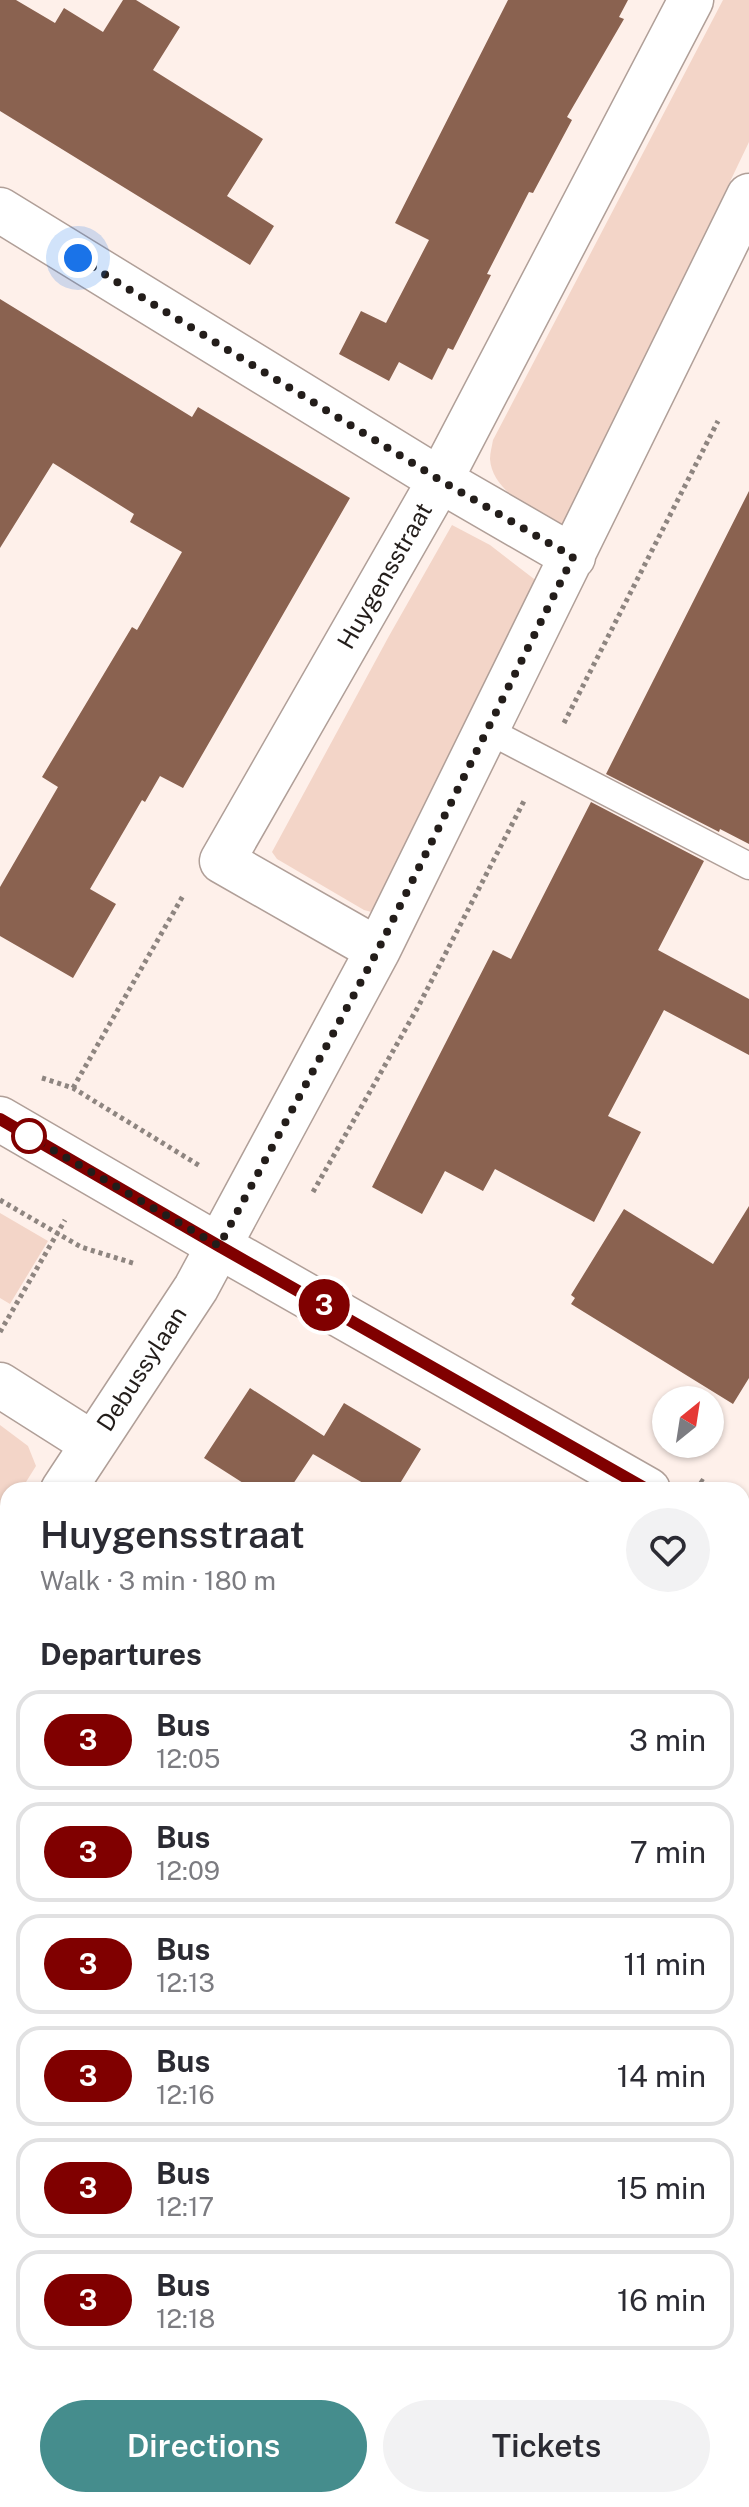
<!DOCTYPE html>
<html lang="en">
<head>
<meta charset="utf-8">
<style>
	:root { --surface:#fff; --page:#f2f2f3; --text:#2b2b33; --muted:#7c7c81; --line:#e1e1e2; --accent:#458d8d }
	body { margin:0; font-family:"Public Sans",sans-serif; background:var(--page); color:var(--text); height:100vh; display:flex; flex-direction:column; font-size:30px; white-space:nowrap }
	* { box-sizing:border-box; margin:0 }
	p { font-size:26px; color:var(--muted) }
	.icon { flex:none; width:44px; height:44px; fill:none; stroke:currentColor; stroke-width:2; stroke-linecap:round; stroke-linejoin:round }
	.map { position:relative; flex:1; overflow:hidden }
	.details { position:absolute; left:0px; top:1482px; width:750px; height:1026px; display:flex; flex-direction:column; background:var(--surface); border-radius:24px 24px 0 0; box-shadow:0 2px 6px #0004 }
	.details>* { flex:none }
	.badge { padding:0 16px; border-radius:26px; font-size:28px; line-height:52px }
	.needle { width:52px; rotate:30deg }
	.buttons { position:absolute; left:652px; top:1386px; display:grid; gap:16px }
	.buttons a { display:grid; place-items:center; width:72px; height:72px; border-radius:50%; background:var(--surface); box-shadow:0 2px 6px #0004; font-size:40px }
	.you { position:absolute; width:40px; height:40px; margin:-20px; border:6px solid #fff; border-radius:50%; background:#1a73e8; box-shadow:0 0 0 12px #1a73e833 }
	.map>.badge { position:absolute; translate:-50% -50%; box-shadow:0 0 0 4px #fff }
	h2 { padding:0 40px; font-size:30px; line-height:72px }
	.round { display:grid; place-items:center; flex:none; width:84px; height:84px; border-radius:42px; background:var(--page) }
	.head { display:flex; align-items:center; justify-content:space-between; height:136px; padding:0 40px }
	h1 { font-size:38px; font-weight:600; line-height:60px }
	.cta { display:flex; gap:16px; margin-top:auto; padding:16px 40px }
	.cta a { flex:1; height:92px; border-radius:48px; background:var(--accent); color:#fff; font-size:32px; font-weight:600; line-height:92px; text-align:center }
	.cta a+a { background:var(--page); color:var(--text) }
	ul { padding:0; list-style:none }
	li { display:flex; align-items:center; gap:24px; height:100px; margin:0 16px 12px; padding:0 24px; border:4px solid var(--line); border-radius:24px }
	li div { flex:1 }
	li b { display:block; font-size:30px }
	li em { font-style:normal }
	li .badge { min-width:88px; font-weight:700; text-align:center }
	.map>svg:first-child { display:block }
	.green { fill:#f3d5c8 }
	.building { fill:#8a6250 }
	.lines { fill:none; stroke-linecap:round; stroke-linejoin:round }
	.lane-casing { stroke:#b09f98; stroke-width:29 }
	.street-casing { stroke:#b09f98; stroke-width:47 }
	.secondary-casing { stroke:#b09f98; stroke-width:47 }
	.path { stroke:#8e8580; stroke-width:5; stroke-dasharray:4 4; stroke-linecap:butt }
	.lane { stroke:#fff; stroke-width:26 }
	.street { stroke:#fff; stroke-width:44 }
	.secondary { stroke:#fff; stroke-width:44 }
	.line-casing { stroke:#fff; stroke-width:18 }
	.line { stroke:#800000; stroke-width:12 }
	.walk { stroke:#231d1a; stroke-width:8; stroke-dasharray:0 14.4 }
	.stop-dot { fill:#fff; stroke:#800000; stroke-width:4 }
	.labels { text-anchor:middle; stroke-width:6; stroke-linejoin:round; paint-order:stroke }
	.street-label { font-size:24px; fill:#231d1a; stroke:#fff }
</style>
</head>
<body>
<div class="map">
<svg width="749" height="2507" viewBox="0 0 749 2507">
	<rect width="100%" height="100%" fill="#fef0ea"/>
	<!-- green -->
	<path class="green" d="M 723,0 L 749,0 L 749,142 L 564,528 C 540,514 492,493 490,459 C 490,453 492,446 493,440 Z
		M 452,525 L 490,545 L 538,582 L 379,914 L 364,910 L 277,859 L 272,852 L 389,636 Z
		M 0,1213 L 48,1241 L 10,1304 L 0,1298 Z
		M 0,1425 L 28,1446 L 36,1466 L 21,1490 L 8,1490 L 8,1510 L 0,1523 Z"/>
	<!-- building -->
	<path class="building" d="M 0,0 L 16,0 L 55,23 L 64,8 L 103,32 L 123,0 L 136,0 L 180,27 L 153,70 L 263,139 L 227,196 L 274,226 L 250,265 L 0,111 Z
		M 508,0 L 628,0 L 619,17 L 624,19 L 567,117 L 572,120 L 533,193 L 529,192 L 487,274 L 491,275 L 453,350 L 448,348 L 432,380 L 399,362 L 389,381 L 339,354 L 361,311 L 386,323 L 429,240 L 395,223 Z
		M 0,299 L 192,417 L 198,407 L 350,498 L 183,788 L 160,776 L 145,802 L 142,800 L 90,889 L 116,904 L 73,978 L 0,936 L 0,887 L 58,787 L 42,777 L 132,627 L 137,630 L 182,552 L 130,522 L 134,514 L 53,463 L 0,548 Z
		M 749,491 L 749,844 L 720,829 L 719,832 L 606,774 Z
		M 591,802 L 704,861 L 658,950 L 749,999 L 749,1055 L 664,1010 L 608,1116 L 641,1132 L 594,1222 L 495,1169 L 483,1191 L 445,1171 L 422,1214 L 372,1187 L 493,950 L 511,959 Z
		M 749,1206 L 749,1378 L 733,1404 L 571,1304 L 575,1298 L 571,1295 L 624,1209 L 713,1264 Z
		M 250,1388 L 324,1436 L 344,1403 L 421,1449 L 396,1490 L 375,1490 L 313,1454 L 321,1442 L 289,1490 L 254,1490 L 204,1458 Z"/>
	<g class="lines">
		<defs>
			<path id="lane" d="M 487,730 L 749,866"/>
			<path id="street" d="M 0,210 L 440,480 L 573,557
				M 378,950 L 222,861 L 440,480 L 691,0
				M 0,1385 L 93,1444
				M 63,1490 L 196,1288 L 378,950 L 749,196
				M 0,1586 L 8,1574
				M 742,2165 L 749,2152
				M 556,2507 L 560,2500"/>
			<path id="secondary" d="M 0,1119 L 219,1246 L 648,1490
				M 742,1548 L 749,1553"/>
		</defs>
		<!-- lane casing -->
		<use href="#lane" class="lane-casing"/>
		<!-- street casing -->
		<use href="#street" class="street-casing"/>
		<!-- secondary casing -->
		<use href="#secondary" class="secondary-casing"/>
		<!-- path -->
		<path class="path" d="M 564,723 L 718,421
			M 42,1078 L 73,1088 L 200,1166
			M 73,1088 L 184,894
			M 313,1192 L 418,1007 L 525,799
			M 0,1200 L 81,1247 L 136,1264
			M 0,1332 L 65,1220
			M 700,1480 L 716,1490"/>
		<!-- lane -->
		<use href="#lane" class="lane"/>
		<!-- street -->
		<use href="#street" class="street"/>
		<!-- secondary -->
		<use href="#secondary" class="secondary"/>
	</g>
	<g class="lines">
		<defs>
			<path id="line" d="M 0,1119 L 219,1246 L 648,1490"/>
		</defs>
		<!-- line casing -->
		<use href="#line" class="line-casing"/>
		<!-- line -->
		<use href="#line" class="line"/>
		<!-- walk -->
		<path class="walk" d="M 29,1136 L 219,1246 L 378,950 L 573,557 L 440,480 L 78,258"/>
	</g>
	<!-- markers -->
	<circle class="stop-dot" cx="29" cy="1136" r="16"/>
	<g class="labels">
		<!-- street labels -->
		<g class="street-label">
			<text transform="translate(385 576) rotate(-60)" y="8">Huygensstraat</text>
			<text transform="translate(142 1369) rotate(-57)" y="8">Debussylaan</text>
		</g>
	</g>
</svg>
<div class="buttons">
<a><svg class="needle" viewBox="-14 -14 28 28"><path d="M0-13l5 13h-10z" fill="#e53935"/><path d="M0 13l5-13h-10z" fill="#7c7c81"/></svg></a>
</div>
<div class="you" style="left:78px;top:258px"></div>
<b class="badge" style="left:324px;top:1305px;background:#800000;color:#fff">3</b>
<section class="details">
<div class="head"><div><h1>Huygensstraat</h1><p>Walk · 3 min · 180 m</p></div><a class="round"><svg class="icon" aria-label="heart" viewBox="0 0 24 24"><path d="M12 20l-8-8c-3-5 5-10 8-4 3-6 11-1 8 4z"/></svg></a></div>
<h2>Departures</h2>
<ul>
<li><span class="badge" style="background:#800000;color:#fff">3</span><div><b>Bus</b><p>12:05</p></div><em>3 min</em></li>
<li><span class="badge" style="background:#800000;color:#fff">3</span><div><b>Bus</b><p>12:09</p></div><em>7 min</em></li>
<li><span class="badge" style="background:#800000;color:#fff">3</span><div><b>Bus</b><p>12:13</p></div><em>11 min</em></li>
<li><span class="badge" style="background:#800000;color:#fff">3</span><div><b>Bus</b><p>12:16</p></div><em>14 min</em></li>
<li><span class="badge" style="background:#800000;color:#fff">3</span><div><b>Bus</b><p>12:17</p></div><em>15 min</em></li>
<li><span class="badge" style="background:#800000;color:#fff">3</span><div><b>Bus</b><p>12:18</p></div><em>16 min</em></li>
</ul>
<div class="cta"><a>Directions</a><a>Tickets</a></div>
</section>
</div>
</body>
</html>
